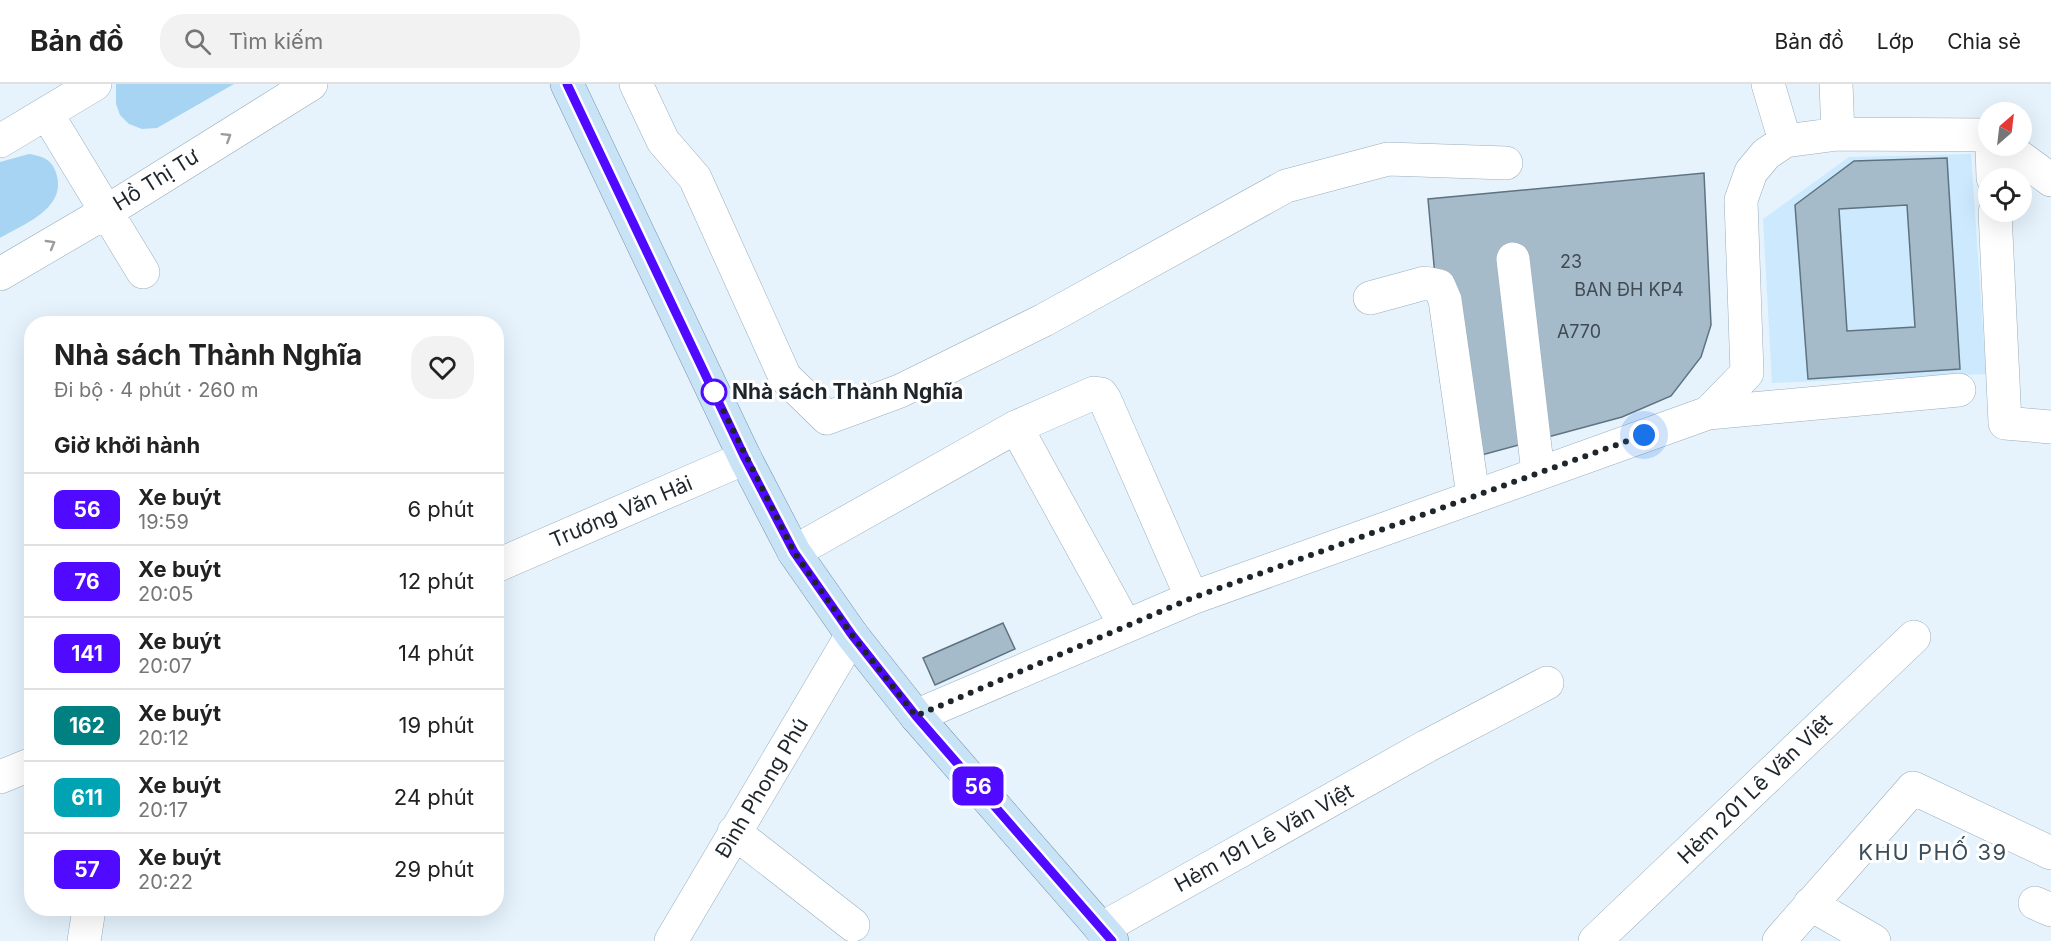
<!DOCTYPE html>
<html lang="vi">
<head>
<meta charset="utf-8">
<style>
	:root { --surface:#fff; --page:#f2f2f2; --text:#222; --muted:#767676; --line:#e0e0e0 }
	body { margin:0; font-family:Inter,sans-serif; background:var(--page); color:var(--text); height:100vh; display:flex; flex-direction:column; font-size:22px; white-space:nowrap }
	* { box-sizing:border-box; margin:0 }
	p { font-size:20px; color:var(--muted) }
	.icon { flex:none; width:33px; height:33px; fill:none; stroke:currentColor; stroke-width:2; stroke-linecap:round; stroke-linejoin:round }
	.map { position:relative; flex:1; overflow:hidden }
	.panel { position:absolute; left:24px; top:232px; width:480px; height:600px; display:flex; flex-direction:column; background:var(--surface); border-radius:24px; box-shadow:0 6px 24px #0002 }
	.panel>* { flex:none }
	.badge { padding:0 12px; border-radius:9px; font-size:21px; line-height:39px }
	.needle { width:39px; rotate:28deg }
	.tools { position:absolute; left:1978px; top:18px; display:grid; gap:12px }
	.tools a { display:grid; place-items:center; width:54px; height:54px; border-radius:50%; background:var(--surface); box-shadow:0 6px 24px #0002; font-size:30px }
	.you { position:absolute; width:30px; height:30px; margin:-15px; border:4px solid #fff; border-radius:50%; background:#1a73e8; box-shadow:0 0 0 9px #1a73e833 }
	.map>.badge { position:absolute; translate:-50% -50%; box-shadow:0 0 0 3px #fff }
	h2 { padding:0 30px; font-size:22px; line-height:54px }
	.round { display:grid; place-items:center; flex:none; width:63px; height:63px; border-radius:24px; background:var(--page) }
	.headline { display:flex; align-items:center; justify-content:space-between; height:102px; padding:0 30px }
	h1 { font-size:28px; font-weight:700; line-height:45px }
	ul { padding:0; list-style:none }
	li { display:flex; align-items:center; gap:18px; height:72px; padding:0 30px; border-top:2px solid var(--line) }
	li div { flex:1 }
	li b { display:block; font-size:22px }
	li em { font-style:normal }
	li .badge { min-width:66px; font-weight:700; text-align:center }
	header { display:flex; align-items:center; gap:36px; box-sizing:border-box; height:84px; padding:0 30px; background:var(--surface); border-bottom:2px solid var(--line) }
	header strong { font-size:28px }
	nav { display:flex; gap:33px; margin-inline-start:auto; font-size:21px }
	.search { width:420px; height:54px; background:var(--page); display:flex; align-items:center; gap:15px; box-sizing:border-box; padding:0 21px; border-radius:24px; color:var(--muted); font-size:22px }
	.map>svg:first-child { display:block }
	.built { fill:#cce9fd }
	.green { fill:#a7d4f3 }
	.building { fill:#a6bbca; stroke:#5f7280; stroke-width:1.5; fill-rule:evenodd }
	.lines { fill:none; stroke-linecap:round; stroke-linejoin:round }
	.minor-casing { stroke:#99aebc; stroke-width:34 }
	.major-casing { stroke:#7595ab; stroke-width:34 }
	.minor { stroke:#fff; stroke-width:33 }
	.major { stroke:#c8e3f6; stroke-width:33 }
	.oneway { stroke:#9a9da0 }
	.line-casing { stroke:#fff; stroke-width:14 }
	.line { stroke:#4f0aff; stroke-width:9 }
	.walk { stroke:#1e262b; stroke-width:6; stroke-dasharray:0 10.8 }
	.stop-dot { fill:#fff; stroke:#4f0aff; stroke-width:3 }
	.labels { text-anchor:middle; stroke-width:6; stroke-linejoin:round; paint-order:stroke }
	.number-label { font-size:18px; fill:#404b53 }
	.street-label { font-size:21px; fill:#1e262b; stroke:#fff }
	.stop-label { font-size:21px; font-weight:bold; fill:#1e262b; stroke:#fff; text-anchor:start }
	.neighbourhood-label { font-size:22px; letter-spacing:1.5px; fill:#3c4e5b; stroke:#fff }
</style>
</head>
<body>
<header>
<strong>Bản đồ</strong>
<div class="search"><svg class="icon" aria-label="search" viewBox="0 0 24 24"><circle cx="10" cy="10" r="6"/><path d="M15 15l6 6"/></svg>Tìm kiếm</div>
<nav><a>Bản đồ</a><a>Lớp</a><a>Chia sẻ</a></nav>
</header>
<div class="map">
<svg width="2051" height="857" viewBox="0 0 2051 857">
	<rect width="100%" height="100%" fill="#e6f3fc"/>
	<!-- built -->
	<path class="built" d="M 1971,70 L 1986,290 L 1772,299 L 1763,135 L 1849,73 Z"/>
	<!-- green -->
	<path class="green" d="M 116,0 L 234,0 L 157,44 L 142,45 L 129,40 L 120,31 L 116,20 Z
		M 29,70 C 41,72 50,74 55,86 C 70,123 26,139 0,154 L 0,78 Z"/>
	<!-- building -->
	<path class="building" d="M 1947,74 L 1960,285 L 1808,295 L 1795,121 L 1854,77 ZM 1907,121 L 1915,243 L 1847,247 L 1839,125 Z
		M 1704,89 L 1711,241 L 1701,273 L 1671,312 L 1622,333 L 1452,379 L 1428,115 Z
		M 1003,539 L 1015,565 L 935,601 L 923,574 Z"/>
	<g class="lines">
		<defs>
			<path id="minor" d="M 636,0 L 663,57 L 695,94 L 785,293 L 827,334 L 900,307 L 1044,236 L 1286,102 L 1388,75 L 1506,79
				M 1768,0 L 1785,57
				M 47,30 L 143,188
				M 1838,50 L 1989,51
				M 0,57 L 95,0
				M 1992,62 L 1993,94
				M 2005,62 L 2051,96
				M 1995,128 L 2005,339 L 2051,343
				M 1513,175 L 1538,389
				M 0,190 L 106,128 L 311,0
				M 1370,214 L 1425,199 L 1439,202 L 1445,216 L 1473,412
				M 1708,329 L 1959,306
				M 1016,343 L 1125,541
				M 794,468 L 1016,343 L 1094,309 L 1101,310 L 1105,316 L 1192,514
				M 496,482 L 745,374
				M 916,632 L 1192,514 L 1708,329 L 1747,289 L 1741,116 L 1751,88 L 1766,70 L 1785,57 L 1838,50 L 1836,0
				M 0,693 L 32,680
				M 734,748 L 853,841
				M 2035,819 L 2051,826
				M 1810,820 L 1874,857
				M 1101,845 L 1427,662 L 1547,599
				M 84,857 L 89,825
				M 671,857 L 852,551
				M 1595,857 L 1914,553
				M 1779,857 L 1913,704 L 2051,769"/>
			<path id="major" d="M 567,0 L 745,374 L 794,468 L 852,551 L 916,632 L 1112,857"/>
		</defs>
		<!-- minor casing -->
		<use href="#minor" class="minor-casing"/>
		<!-- major casing -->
		<use href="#major" class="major-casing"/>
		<!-- minor -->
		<use href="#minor" class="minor"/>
		<!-- major -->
		<use href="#major" class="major"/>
	</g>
	<!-- one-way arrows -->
	<defs><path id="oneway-chevron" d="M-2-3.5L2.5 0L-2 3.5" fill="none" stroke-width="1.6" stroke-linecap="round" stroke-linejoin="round" transform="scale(1.5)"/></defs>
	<g class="oneway">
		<use href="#oneway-chevron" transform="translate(227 53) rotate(-32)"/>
		<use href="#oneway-chevron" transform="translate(51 160) rotate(-30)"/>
	</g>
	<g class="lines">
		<defs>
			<path id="line" d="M 567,0 L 745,374 L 794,468 L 852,551 L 916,632 L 1112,857"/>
		</defs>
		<!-- line casing -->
		<use href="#line" class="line-casing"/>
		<!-- line -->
		<use href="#line" class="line"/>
		<!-- walk -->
		<path class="walk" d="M 714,308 L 794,468 L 852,551 L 916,632 L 1192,514 L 1644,351"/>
	</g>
	<!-- markers -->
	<circle class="stop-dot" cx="714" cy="308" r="12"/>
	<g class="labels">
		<!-- number labels -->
		<g class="number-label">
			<text x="1571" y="184">23</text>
			<text x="1629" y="212">BAN ĐH KP4</text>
			<text x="1579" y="254">A770</text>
		</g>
		<!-- street labels -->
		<g class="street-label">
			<text transform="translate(156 96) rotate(-32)" y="7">Hồ Thị Tư</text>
			<text transform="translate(621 428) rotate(-23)" y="7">Trương Văn Hải</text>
			<text transform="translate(762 704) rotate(-59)" y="7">Đình Phong Phú</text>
			<text transform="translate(1755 705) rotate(-44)" y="7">Hẻm 201 Lê Văn Việt</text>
			<text transform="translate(1264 754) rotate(-29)" y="7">Hẻm 191 Lê Văn Việt</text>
		</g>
		<!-- stop labels -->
		<g class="stop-label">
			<text x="732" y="315">Nhà sách Thành Nghĩa</text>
		</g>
		<!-- neighbourhood labels -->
		<g class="neighbourhood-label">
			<text x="1933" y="776">KHU PHỐ 39</text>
		</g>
	</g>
</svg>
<div class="tools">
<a><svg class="needle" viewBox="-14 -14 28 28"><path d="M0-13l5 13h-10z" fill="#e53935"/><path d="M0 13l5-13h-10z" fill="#767676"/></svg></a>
<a><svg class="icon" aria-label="locate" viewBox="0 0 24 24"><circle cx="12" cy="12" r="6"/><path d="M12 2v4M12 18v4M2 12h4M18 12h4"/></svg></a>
</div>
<div class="you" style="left:1644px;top:351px"></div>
<b class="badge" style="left:978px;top:702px;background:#4f0aff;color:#fff">56</b>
<section class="panel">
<div class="headline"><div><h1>Nhà sách Thành Nghĩa</h1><p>Đi bộ · 4 phút · 260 m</p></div><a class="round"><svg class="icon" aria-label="heart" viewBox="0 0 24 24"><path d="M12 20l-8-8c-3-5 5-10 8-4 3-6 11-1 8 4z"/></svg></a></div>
<h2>Giờ khởi hành</h2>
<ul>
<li><span class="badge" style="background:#4f0aff;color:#fff">56</span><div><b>Xe buýt</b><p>19:59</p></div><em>6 phút</em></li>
<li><span class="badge" style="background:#4f0aff;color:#fff">76</span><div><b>Xe buýt</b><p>20:05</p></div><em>12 phút</em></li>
<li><span class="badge" style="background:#4f0aff;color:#fff">141</span><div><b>Xe buýt</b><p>20:07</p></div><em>14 phút</em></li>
<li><span class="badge" style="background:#008080;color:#fff">162</span><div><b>Xe buýt</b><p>20:12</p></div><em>19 phút</em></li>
<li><span class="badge" style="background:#00a3b4;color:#fff">611</span><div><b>Xe buýt</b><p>20:17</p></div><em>24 phút</em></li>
<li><span class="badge" style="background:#4f0aff;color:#fff">57</span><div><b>Xe buýt</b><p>20:22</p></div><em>29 phút</em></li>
</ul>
</section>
</div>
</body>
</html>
